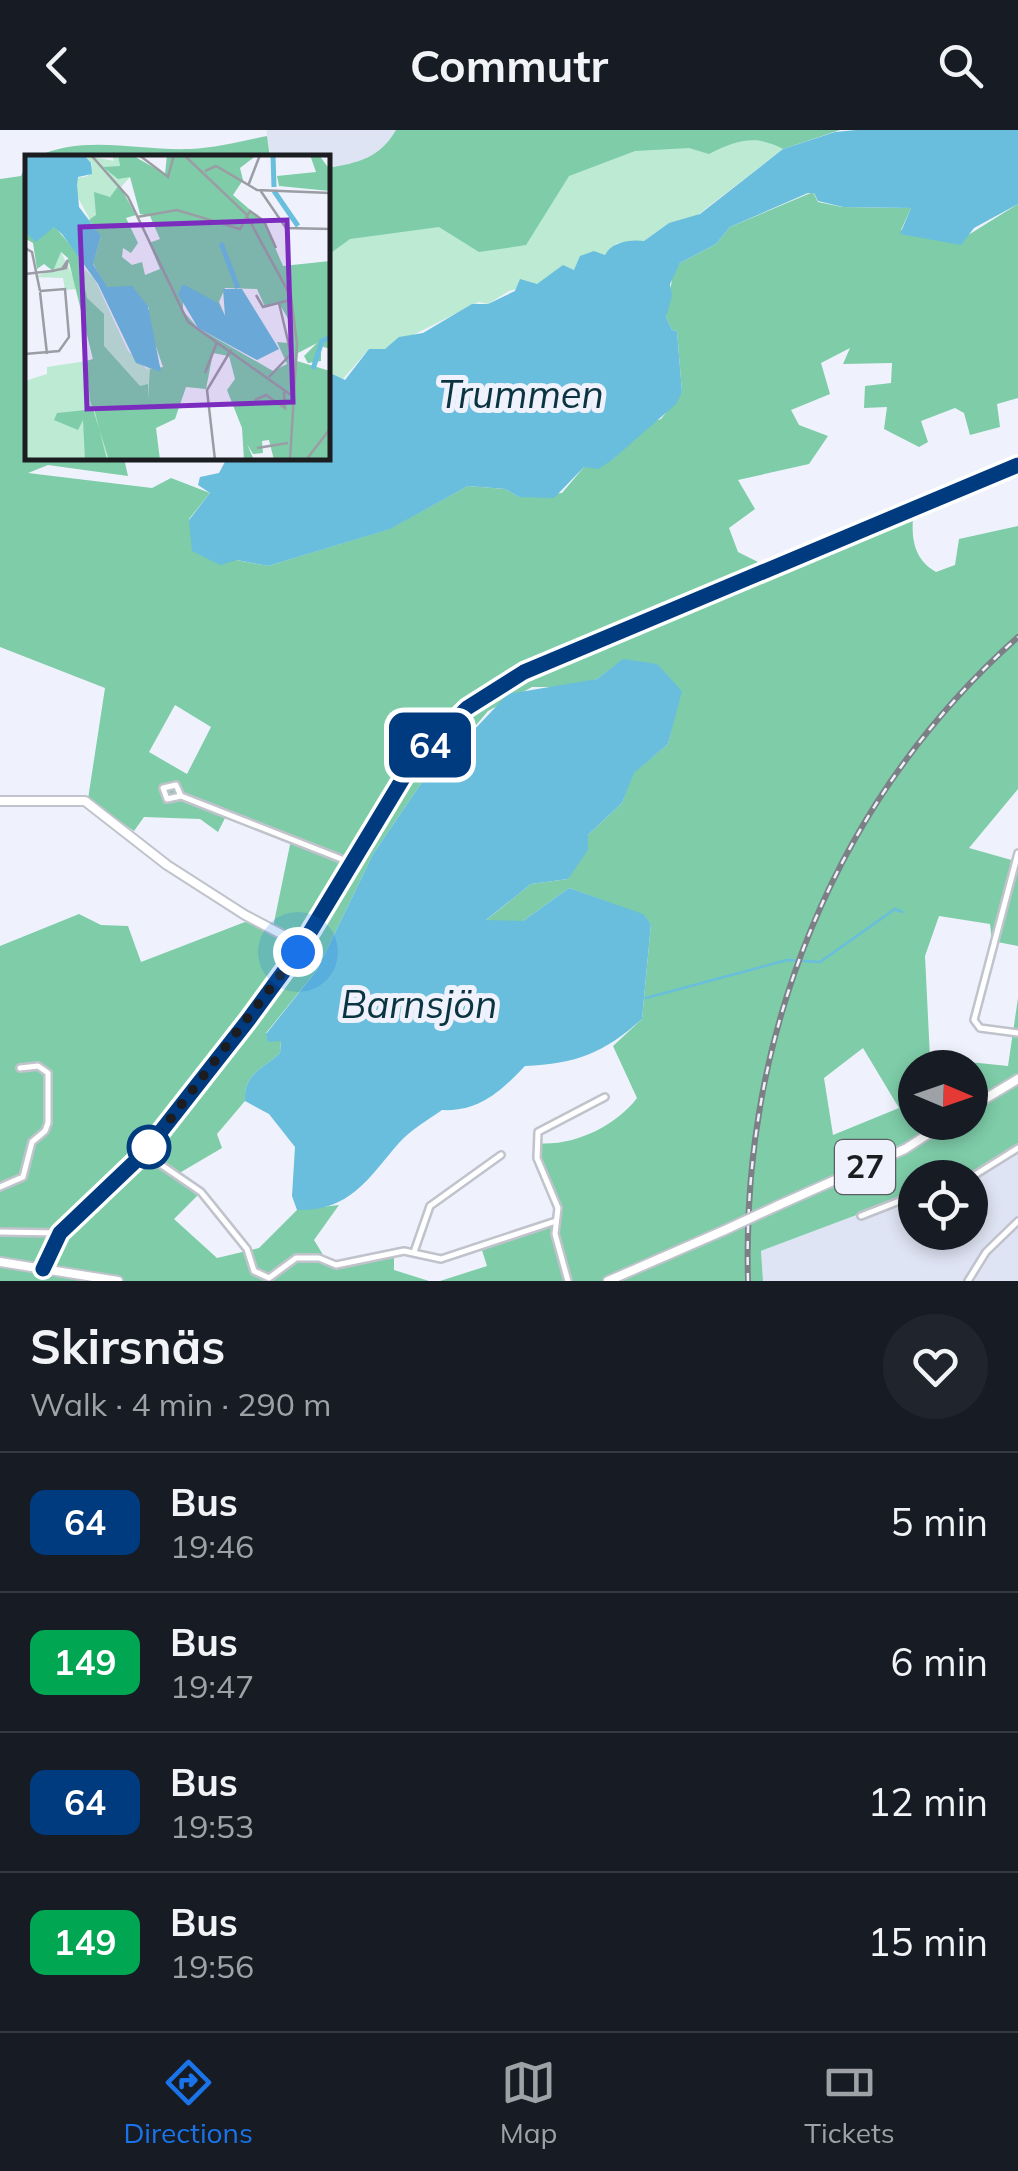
<!DOCTYPE html>
<html lang="en">
<head>
<meta charset="utf-8">
<style>
	:root { --surface:#171b24; --page:#20242c; --text:#f1f3f6; --muted:#9ea1a6; --line:#363941; --accent:#1a73e8 }
	body { margin:0; font-family:Mulish,sans-serif; background:var(--page); color:var(--text); height:100vh; display:flex; flex-direction:column; font-size:38px; white-space:nowrap }
	* { box-sizing:border-box; margin:0 }
	p { font-size:32px; color:var(--muted) }
	.icon { flex:none; width:55px; height:55px; fill:none; stroke:currentColor; stroke-width:2; stroke-linecap:round; stroke-linejoin:round }
	.map { position:relative; height:1151px; overflow:hidden }
	.details { display:flex; flex-direction:column; background:var(--surface); flex:1 }
	.details>* { flex:none }
	.badge { padding:0 20px; border-radius:15px; font-size:35px; line-height:65px }
	.needle { width:65px; rotate:92deg }
	.fabs { position:absolute; left:898px; top:920px; display:grid; gap:20px }
	.fabs a { display:grid; place-items:center; width:90px; height:90px; border-radius:50%; background:var(--surface); box-shadow:0 5px 15px #0003; font-size:50px }
	.you { position:absolute; width:50px; height:50px; margin:-25px; border:8px solid #fff; border-radius:50%; background:#1a73e8; box-shadow:0 0 0 15px #1a73e833 }
	.map>.badge { position:absolute; translate:-50% -50%; box-shadow:0 0 0 5px #fff }
	.round { display:grid; place-items:center; flex:none; width:105px; height:105px; border-radius:52px; background:var(--page) }
	.head { display:flex; align-items:center; justify-content:space-between; height:170px; padding:0 30px }
	h1 { font-size:48px; font-weight:700; line-height:75px }
	ul { padding:0; list-style:none }
	li { display:flex; align-items:center; gap:30px; height:140px; padding:0 30px; border-top:2px solid var(--line) }
	li div { flex:1 }
	li b { display:block; font-size:38px }
	li em { font-style:normal }
	li .badge { min-width:110px; font-weight:700; text-align:center }
	header { display:flex; justify-content:space-between; align-items:center; height:130px; padding:0 30px; background:var(--surface); font-size:45px; font-weight:700 }
	.tab-bar { display:flex; justify-content:space-around; align-items:center; height:140px; border-top:2px solid var(--line); background:var(--surface); font-size:28px; color:var(--muted) }
	.tab-bar a { display:grid; justify-items:center; gap:5px }
	.tab-bar .selected { color:var(--accent) }
	.map>svg:first-child { display:block }
	.built { fill:#dfe4f4 }
	.green { fill:#bcead3 }
	.forest { fill:#7ecca8; fill-rule:evenodd }
	.water { fill:#68bedc }
	.lines { fill:none; stroke-linecap:round; stroke-linejoin:round }
	.stream { stroke:#68bedc; stroke-width:2.5 }
	.street-casing { stroke:#c0c3cb; stroke-width:10 }
	.secondary-casing { stroke:#c0c3cb; stroke-width:12 }
	.primary-casing { stroke:#c0c3cb; stroke-width:12 }
	.street { stroke:#fff; stroke-width:5 }
	.secondary { stroke:#fff; stroke-width:8 }
	.primary { stroke:#fff; stroke-width:8 }
	.rail-casing { stroke:#7d7f86; stroke-width:6 }
	.rail { stroke:#eff2fc; stroke-width:2.5; stroke-dasharray:8; stroke-linecap:butt }
	.primary-bridge-casing { stroke:#c0c3cb; stroke-width:12; stroke-linecap:butt }
	.primary-bridge { stroke:#fff; stroke-width:8 }
	.line-casing { stroke:#fff; stroke-width:22 }
	.line { stroke:#003b80; stroke-width:15 }
	.walk { stroke:#1c1d21; stroke-width:10; stroke-dasharray:0 18 }
	.stop-dot { fill:#fff; stroke:#003b80; stroke-width:5 }
	.labels { text-anchor:middle; stroke-width:10; stroke-linejoin:round; paint-order:stroke }
	.shield { fill:#eff2fc; stroke:#5b5d63; stroke-width:2.5 }
	.shield-label { font-size:32px; font-weight:bold; fill:#1c1d21 }
	.water-label { font-size:38px; font-style:italic; fill:#0b3441; stroke:#eff2fc }
	.inset-river { fill:none; stroke:#68bedc; stroke-width:5 }
	.inset-road { fill:none; stroke:#9b9da4; stroke-width:2.5 }
	.view { fill:#7b2cbf; fill-opacity:0.15; stroke:#7b2cbf; stroke-width:5 }
	.inset-edge { fill:none; stroke:#1c1d21; stroke-width:5 }
</style>
</head>
<body>
<header><svg class="icon" aria-label="back" viewBox="0 0 24 24"><path d="M15 5l-7 7 7 7"/></svg>Commutr<svg class="icon" aria-label="search" viewBox="0 0 24 24"><circle cx="10" cy="10" r="6"/><path d="M15 15l6 6"/></svg></header>
<div class="map">
<svg width="1018" height="1151" viewBox="0 0 1018 1151">
	<rect width="100%" height="100%" fill="#eff2fc"/>
	<!-- built -->
	<path class="built" d="M 266,0 L 396,0 L 386,17 L 359,33 L 328,38 L 328,28 L 271,27 Z
		M 1018,1013 L 1018,1151 L 763,1151 L 761,1121 L 915,1063 L 915,1102 L 970,1102 L 970,1048 L 961,1047 Z"/>
	<!-- green -->
	<path class="green" d="M 396,0 L 728,15 L 737,8 L 769,12 L 783,19 L 695,87 L 669,93 L 644,111 L 617,113 L 605,125 L 594,121 L 574,140 L 563,136 L 541,153 L 509,161 L 488,174 L 479,172 L 385,219 L 369,219 L 342,250 L 328,242 L 328,38 C 358,33 380,28 396,0 Z"/>
	<!-- forest -->
	<path class="forest" d="M 396,0 L 840,0 L 783,19 C 754,4 737,10 709,24 L 689,18 L 635,21 L 569,46 L 526,115 L 479,122 L 439,97 L 350,109 L 328,125 L 328,38 C 358,33 380,28 396,0 Z
		M 267,6 L 270,27 L 36,27 C 84,4 139,21 190,19 C 216,18 242,11 267,6 Z
		M 27,32 L 28,328 L 124,328 L 128,346 L 48,335 L 28,343 L 152,358 L 171,348 L 210,363 L 189,389 L 205,424 L 268,436 L 389,399 L 468,356 L 505,359 L 519,367 L 562,363 L 584,337 L 612,330 L 649,293 L 661,289 L 682,262 L 677,201 L 672,200 L 666,187 L 673,143 L 680,133 L 716,114 L 730,97 L 813,62 L 818,72 L 842,77 L 911,78 L 901,100 L 965,107 L 1018,74 L 1018,268 L 997,274 L 1000,297 L 970,305 L 964,283 L 955,278 L 921,291 L 928,312 L 919,317 L 884,299 L 887,277 L 864,278 L 865,256 L 891,253 L 892,233 L 843,234 L 850,218 L 821,233 L 830,264 L 791,280 L 799,295 L 828,306 L 809,334 L 738,350 L 755,379 L 729,398 L 738,422 L 768,437 L 914,378 C 911,403 911,428 936,442 L 955,435 L 959,409 L 1018,396 L 1018,659 L 969,718 L 1015,731 L 1018,723 L 1018,816 L 992,811 L 990,794 L 939,786 L 925,826 L 930,928 L 1008,936 L 1018,868 L 1018,1013 C 988,1044 956,1047 915,1048 L 915,1063 L 761,1121 L 763,1151 L 440,1151 L 487,1136 L 481,1117 L 556,1091 L 558,1084 L 537,1028 L 536,1013 C 572,1017 615,997 637,968 L 613,916 L 642,889 L 651,794 L 643,785 L 569,758 L 523,791 L 485,791 L 531,754 L 568,749 L 588,705 L 622,673 L 633,643 L 668,614 L 681,560 L 623,530 L 597,549 L 564,557 L 532,557 L 488,581 L 455,620 L 435,633 L 373,724 L 317,840 L 266,903 L 281,910 L 280,923 C 263,939 243,944 245,971 L 217,1004 L 222,1018 L 176,1045 L 201,1062 L 174,1089 L 217,1128 L 259,1118 L 297,1080 L 339,1075 L 314,1110 L 328,1133 L 336,1135 L 394,1122 L 394,1140 L 429,1151 L 0,1151 L 0,816 L 79,784 L 101,795 L 128,796 L 141,832 L 245,792 L 272,802 L 291,710 L 228,682 L 218,702 L 200,689 L 144,687 L 134,701 L 88,669 L 105,558 L 0,517 L 0,49 L 21,46 ZM 175,575 L 211,597 L 187,644 L 149,622 ZM 863,918 L 899,978 L 833,1005 L 824,948 ZM 915,938 L 970,938 L 970,992 L 915,992 Z"/>
	<!-- water -->
	<path class="water" d="M 856,0 L 1018,0 L 1018,74 L 974,98 L 961,115 L 900,104 L 911,78 L 843,77 L 818,71 L 814,63 L 808,63 L 730,97 L 716,114 L 680,133 L 670,154 L 672,166 L 666,187 L 672,200 L 677,201 L 682,262 L 676,274 L 612,330 L 598,339 L 584,337 L 554,368 L 519,367 L 505,359 L 468,356 L 390,399 L 268,436 L 237,430 L 220,435 L 192,421 L 189,390 L 210,363 L 198,355 L 200,347 L 219,343 L 227,328 L 328,328 L 328,242 L 345,250 L 369,219 L 385,219 L 399,207 L 423,203 L 472,174 L 488,174 L 515,161 L 520,149 L 537,154 L 563,135 L 574,140 L 580,126 L 594,121 L 605,125 C 611,112 631,109 644,111 L 669,93 L 700,84 L 783,19 L 835,2 Z
		M 623,529 L 657,534 L 682,561 L 668,614 L 634,643 L 622,673 L 588,705 L 588,720 L 568,749 L 531,754 L 486,790 L 523,791 L 569,758 L 643,784 L 651,794 L 642,889 C 604,923 576,934 525,936 C 501,961 479,982 442,980 C 428,990 410,1000 398,1014 C 367,1050 350,1081 297,1080 L 292,1066 L 295,1017 L 269,984 L 245,971 C 243,944 263,939 280,923 L 281,911 L 268,912 L 266,904 L 317,840 L 373,724 L 435,633 L 455,620 L 508,564 L 597,549 Z"/>
	<g class="lines">
		<!-- stream -->
		<path class="stream" d="M 646,868 L 787,830 L 820,832 L 895,779 L 902,782"/>
		<defs>
			<path id="street" d="M 181,666 L 167,669 L 163,658 L 176,655 L 181,666 L 344,730 L 348,737
				M 1018,723 L 974,890 L 980,898 L 1018,903
				M 144,1023 L 201,1062 L 247,1119 L 254,1141 L 269,1148 L 296,1128 L 319,1128 L 336,1135 L 404,1121 L 441,1129 L 556,1091
				M 970,1048 L 1018,1018
				M 0,1057 L 23,1047 L 32,1012 L 45,1001 L 48,993 L 48,943 L 38,936 L 20,938
				M 861,1086 L 915,1065
				M 0,1102 L 59,1103
				M 414,1122 L 430,1076 L 501,1025
				M 568,1151 L 555,1104 L 558,1078 L 537,1028 L 538,1002 L 605,967
				M 968,1151 L 986,1122 L 1018,1091"/>
			<path id="secondary" d="M 0,671 L 85,671 L 167,735 L 245,785 L 302,815
				M 43,1139 L 59,1103 L 144,1023 L 249,889 L 298,822 L 414,630 L 467,578 L 524,542 L 1018,335"/>
			<path id="primary" d="M 970,978 L 1018,949
				M 779,1075 L 905,1019 L 947,992
				M 0,1132 L 118,1151
				M 608,1151 L 725,1100"/>
		</defs>
		<!-- street casing -->
		<use href="#street" class="street-casing"/>
		<!-- secondary casing -->
		<use href="#secondary" class="secondary-casing"/>
		<!-- primary casing -->
		<use href="#primary" class="primary-casing"/>
		<!-- street -->
		<use href="#street" class="street"/>
		<!-- secondary -->
		<use href="#secondary" class="secondary"/>
		<!-- primary -->
		<use href="#primary" class="primary"/>
		<defs>
			<path id="rail" d="M 748,1151 C 741,906 834,671 1018,507"/>
		</defs>
		<!-- rail casing -->
		<use href="#rail" class="rail-casing"/>
		<!-- rail -->
		<use href="#rail" class="rail"/>
		<defs>
			<path id="primary-bridge" d="M 725,1100 L 779,1075"/>
		</defs>
		<!-- primary-bridge casing -->
		<use href="#primary-bridge" class="primary-bridge-casing"/>
		<!-- primary-bridge -->
		<use href="#primary-bridge" class="primary-bridge"/>
	</g>
	<g class="lines">
		<defs>
			<path id="line" d="M 43,1139 L 60,1103 L 144,1023 L 249,889 L 298,822 L 414,630 L 467,578 L 524,542 L 1018,335"/>
		</defs>
		<!-- line casing -->
		<use href="#line" class="line-casing"/>
		<!-- line -->
		<use href="#line" class="line"/>
		<!-- walk -->
		<path class="walk" d="M 149,1017 L 298,822"/>
	</g>
	<!-- markers -->
	<circle class="stop-dot" cx="149" cy="1017" r="20"/>
	<g class="labels">
		<!-- shield labels -->
		<rect class="shield" x="835" y="1010" width="60" height="54" rx="8"/>
		<g class="shield-label">
			<text x="865" y="1048">27</text>
		</g>
		<!-- water labels -->
		<g class="water-label">
			<text x="521" y="278">Trummen</text>
			<text x="419" y="888">Barnsjön</text>
		</g>
	</g>
	<!-- overview -->
	<g transform="translate(25 25)">
		<rect width="305" height="305" fill="#eff2fc"/>
		<path d="M 59,0 L 89,6 L 87,0 L 93,0 L 95,11 L 88,15 L 105,22 L 89,40 L 71,46 L 71,60 L 95,96 L 146,244 L 70,251 L 84,305 L 0,305 L 0,226 L 22,219 L 22,212 L 68,205 L 52,134 L 40,135 L 38,123 L 9,122 L 28,115 L 36,97 L 48,121 L 59,122 L 60,114 L 70,125 L 103,196 L 124,216 L 68,108 L 73,79 L 52,41 L 52,23 L 63,21 L 67,9 Z" fill="#bcead3"/>
		<path d="M 93,0 L 107,0 L 140,19 L 142,0 L 232,0 L 215,13 L 218,25 L 208,40 L 239,67 L 258,111 L 305,106 L 305,194 L 296,191 L 296,206 L 283,208 L 279,201 L 292,188 L 273,198 L 272,206 L 305,216 L 305,305 L 249,305 L 244,285 L 237,286 L 238,298 L 228,299 L 222,289 L 229,305 L 219,305 L 217,273 L 202,235 L 210,224 L 204,201 L 188,198 L 181,234 L 161,232 L 150,264 L 131,273 L 135,305 L 84,305 L 65,245 L 61,206 L 68,204 L 43,103 L 36,97 L 28,116 L 19,109 L 12,114 L 8,88 L 1,84 L 2,77 L 30,72 L 53,99 L 62,143 L 79,159 L 79,191 L 115,231 L 123,229 L 123,245 L 125,214 L 138,212 L 123,168 L 124,153 L 110,136 L 81,132 L 68,108 L 76,82 L 64,65 L 71,60 L 69,37 L 85,42 L 94,30 L 111,60 L 101,63 L 113,88 L 106,98 L 98,93 L 97,102 L 107,110 L 117,107 L 120,120 L 135,114 L 124,88 L 135,84 L 125,61 L 115,59 L 105,22 L 93,24 L 78,12 L 95,11 ZM 158,129 L 201,163 L 194,147 L 200,133 L 232,134 L 240,152 L 254,148 L 266,169 L 263,188 L 252,187 L 262,209 L 248,216 L 173,173 L 158,156 ZM 285,0 L 294,0 L 305,15 L 305,36 L 254,31 L 252,21 L 291,17 ZM 61,249 L 69,253 L 82,305 L 60,305 L 58,265 L 53,275 L 29,265 L 32,258 L 61,255 Z" fill="#7ecca8" fill-rule="evenodd"/>
		<path d="M 0,0 L 59,0 L 66,8 L 67,19 L 53,22 L 52,30 L 54,52 L 76,81 L 68,109 L 82,132 L 107,131 L 123,151 L 136,217 L 111,208 L 73,129 L 37,79 L 29,72 L 11,87 L 0,77 ZM 158,129 L 193,148 L 200,161 L 198,134 L 217,134 L 254,194 L 232,205 L 173,173 L 153,139 Z" fill="#68bedc"/>
		<path class="inset-river" d="M 248,0 L 249,32M 249,36 L 273,71M 196,88 L 213,133M 288,214 L 297,186 L 305,182"/>
		<path class="inset-road" d="M 66,0 L 103,42 L 163,167 L 266,240M 114,0 L 143,22 L 149,0M 159,0 L 221,59 L 266,142 L 272,189 L 265,305M 268,0 L 305,1M 180,16 L 191,11 L 232,35 L 305,38M 223,31 L 235,0M 235,35 L 261,73 L 305,74M 112,62 L 152,55 L 215,74 L 225,56 L 239,66 L 251,93M 0,93 L 7,97 L 15,136M 0,119 L 27,116 L 36,114 L 37,114 L 41,113 L 43,105 L 37,114M 15,137 L 22,199M 231,140 L 238,152 L 265,145M 0,199 L 34,196 L 44,182 L 40,134 L 15,136M 180,218 L 192,187M 244,222 L 266,199 L 254,148M 230,245 L 241,240 L 260,253 L 259,237M 232,293 L 263,288M 190,305 L 182,235 L 206,195M 281,305 L 305,274"/>
		<path class="view" d="M 262,65 L 268,247 L 62,254 L 55,72 Z"/>
		<rect width="305" height="305" class="inset-edge"/>
	</g>
</svg>
<div class="fabs">
<a><svg class="needle" viewBox="-14 -14 28 28"><path d="M0-13l5 13h-10z" fill="#e53935"/><path d="M0 13l5-13h-10z" fill="#9ea1a6"/></svg></a>
<a><svg class="icon" aria-label="locate" viewBox="0 0 24 24"><circle cx="12" cy="12" r="6"/><path d="M12 2v4M12 18v4M2 12h4M18 12h4"/></svg></a>
</div>
<div class="you" style="left:298px;top:822px"></div>
<b class="badge" style="left:430px;top:615px;background:#003b80;color:#fff">64</b>
</div>
<section class="details">
<div class="head"><div><h1>Skirsnäs</h1><p>Walk · 4 min · 290 m</p></div><a class="round"><svg class="icon" aria-label="heart" viewBox="0 0 24 24"><path d="M12 20l-8-8c-3-5 5-10 8-4 3-6 11-1 8 4z"/></svg></a></div>
<ul>
<li><span class="badge" style="background:#003b80;color:#fff">64</span><div><b>Bus</b><p>19:46</p></div><em>5 min</em></li>
<li><span class="badge" style="background:#00a651;color:#fff">149</span><div><b>Bus</b><p>19:47</p></div><em>6 min</em></li>
<li><span class="badge" style="background:#003b80;color:#fff">64</span><div><b>Bus</b><p>19:53</p></div><em>12 min</em></li>
<li><span class="badge" style="background:#00a651;color:#fff">149</span><div><b>Bus</b><p>19:56</p></div><em>15 min</em></li>
</ul>
</section>
<nav class="tab-bar">
<a class="selected"><svg class="icon" aria-label="directions" viewBox="0 0 24 24"><path d="M12 3l9 9-9 9-9-9zM9 14v-3h6M13 9l2 2-2 2"/></svg>Directions</a>
<a><svg class="icon" aria-label="map" viewBox="0 0 24 24"><path d="M3 6l6-2 6 2 6-2v14l-6 2-6-2-6 2zM9 4v14M15 6v14"/></svg>Map</a>
<a><svg class="icon" aria-label="tickets" viewBox="0 0 24 24"><path d="M3 7h18v10H3zM15 7v10"/></svg>Tickets</a>
</nav>
</body>
</html>
